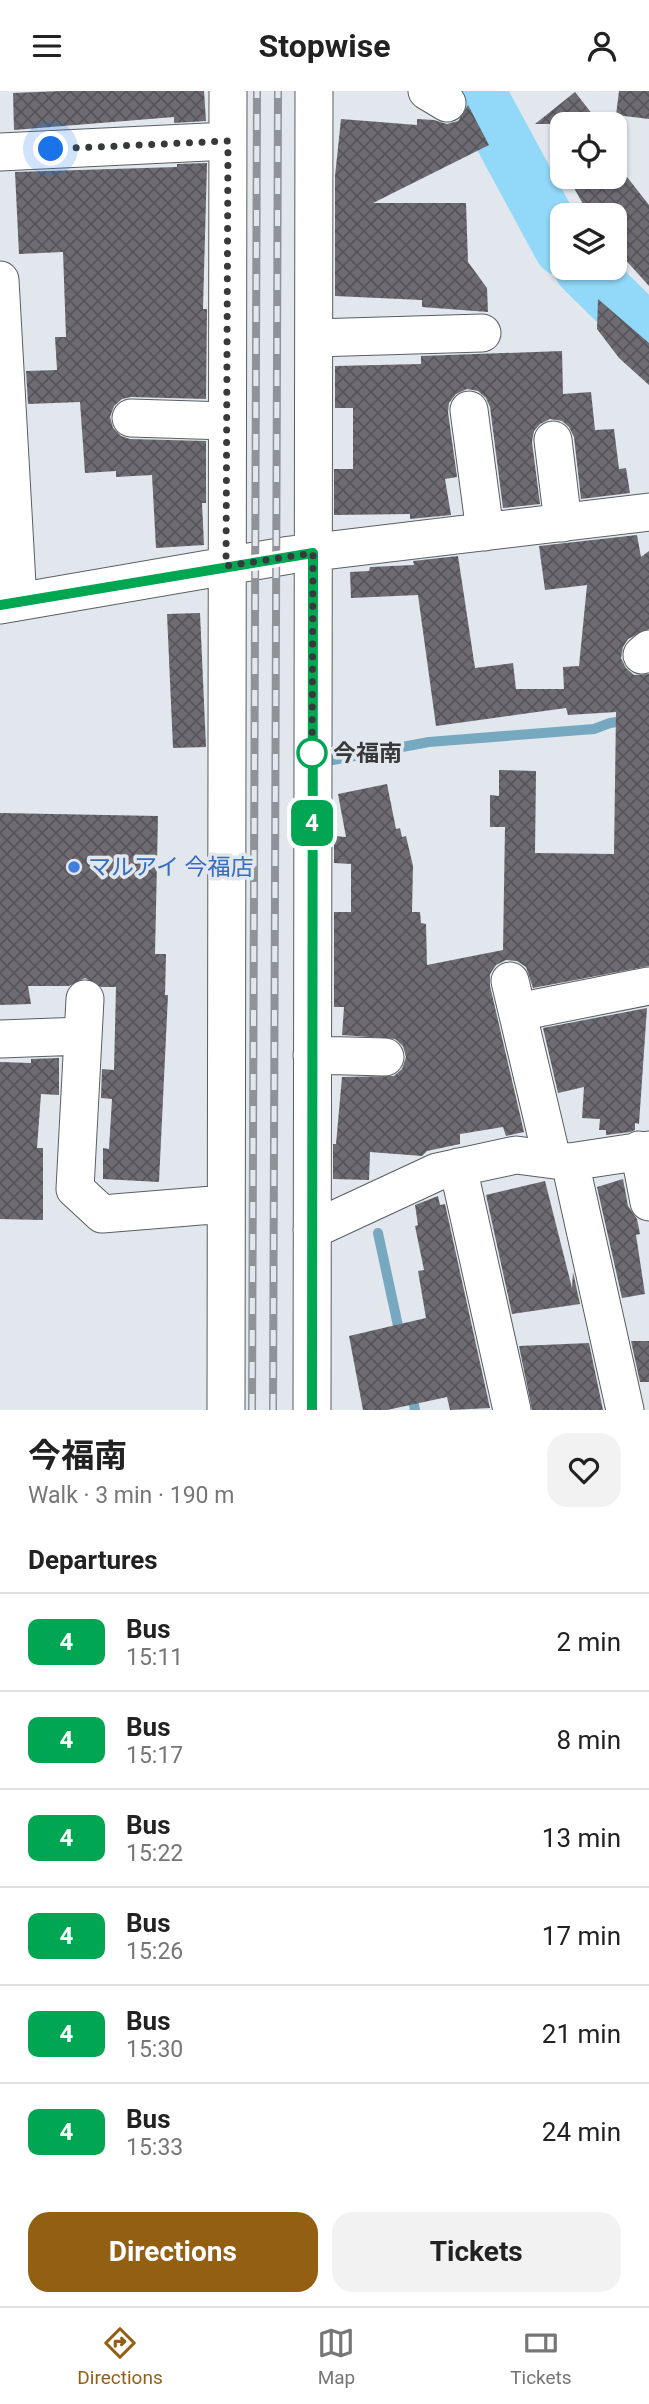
<!DOCTYPE html>
<html lang="en">
<head>
<meta charset="utf-8">
<style>
	:root { --surface:#fff; --page:#f2f2f2; --text:#222; --muted:#767676; --line:#e0e0e0; --accent:#935f12 }
	body { margin:0; font-family:Roboto,"Noto Sans JP",sans-serif; background:var(--page); color:var(--text); height:100vh; display:flex; flex-direction:column; font-size:26px; white-space:nowrap }
	* { box-sizing:border-box; margin:0 }
	p { font-size:23px; color:var(--muted) }
	.icon { flex:none; width:38px; height:38px; fill:none; stroke:currentColor; stroke-width:2; stroke-linecap:round; stroke-linejoin:round }
	.map { position:relative; height:1319px; overflow:hidden }
	.drawer { display:flex; flex-direction:column; background:var(--surface); flex:1 }
	.drawer>* { flex:none }
	.badge { padding:0 14px; border-radius:10px; font-size:24px; line-height:46px }
	.buttons { position:absolute; left:550px; top:21px; display:grid; gap:14px }
	.buttons a { display:grid; place-items:center; width:77px; height:77px; border-radius:14px; background:var(--surface); box-shadow:0 2px 5px #0004; font-size:35px }
	.you { position:absolute; width:35px; height:35px; margin:-18px; border:5px solid #fff; border-radius:50%; background:#1a73e8; box-shadow:0 0 0 10px #1a73e833 }
	.map>.badge { position:absolute; translate:-50% -50%; box-shadow:0 0 0 4px #fff }
	h2 { padding:0 28px; font-size:26px; line-height:63px }
	.round { display:grid; place-items:center; flex:none; width:74px; height:74px; border-radius:21px; background:var(--page) }
	.summary { display:flex; align-items:center; justify-content:space-between; height:119px; padding:0 28px }
	h1 { font-size:33px; font-weight:700; line-height:52px }
	.button { display:flex; gap:14px; margin-top:auto; padding:14px 28px }
	.button a { flex:1; height:80px; border-radius:21px; background:var(--accent); color:#fff; font-size:28px; font-weight:700; line-height:80px; text-align:center }
	.button a+a { background:var(--page); color:var(--text) }
	ul { padding:0; list-style:none }
	li { display:flex; align-items:center; gap:21px; height:98px; padding:0 28px; border-top:2px solid var(--line) }
	li div { flex:1 }
	li b { display:block; font-size:26px }
	li em { font-style:normal }
	li .badge { min-width:77px; font-weight:700; text-align:center }
	header { display:flex; justify-content:space-between; align-items:center; height:91px; padding:0 28px; background:var(--surface); font-size:32px; font-weight:700 }
	.tabs { display:flex; justify-content:space-around; align-items:center; height:98px; border-top:2px solid var(--line); background:var(--surface); font-size:19px; color:var(--muted) }
	.tabs a { display:grid; justify-items:center; gap:4px }
	.tabs .active { color:var(--accent) }
	.map>svg:first-child { display:block }
	.lines { fill:none; stroke-linecap:round; stroke-linejoin:round }
	.stream { stroke:#76a8c0; stroke-width:10 }
	.river { stroke:#91d8f9; stroke-width:56 }
	.building { fill:url(#building-cross-hatch) }
	.street-casing { stroke:#595e63; stroke-width:39 }
	.street { stroke:#fff; stroke-width:37 }
	.rail-casing { stroke:#8f9397; stroke-width:8 }
	.rail { stroke:#e1e7ed; stroke-width:5; stroke-dasharray:16; stroke-linecap:butt }
	.line-casing { stroke:#fff; stroke-width:16 }
	.line { stroke:#00a651; stroke-width:10 }
	.walk { stroke:#37393b; stroke-width:7; stroke-dasharray:0 12.6 }
	.stop-dot { fill:#fff; stroke:#00a651; stroke-width:3.5 }
	.shop-dot { fill:#3f7fe0; stroke:#e1e7ed; stroke-width:2.5 }
	.labels { text-anchor:middle; stroke-width:7; stroke-linejoin:round; paint-order:stroke }
	.stop-label { font-size:23px; font-weight:bold; fill:#37393b; stroke:#e1e7ed; text-anchor:start }
	.shop-label { font-size:23px; fill:#366cbe; stroke:#e1e7ed; text-anchor:start }
</style>
</head>
<body>
<header><svg class="icon" aria-label="menu" viewBox="0 0 24 24"><path d="M4 6h16M4 12h16M4 18h16"/></svg>Stopwise<svg class="icon" aria-label="person" viewBox="0 0 24 24"><circle cx="12" cy="8" r="4"/><path d="M4 21q1-7 8-7t8 7"/></svg></header>
<div class="map">
<svg width="649" height="1319" viewBox="0 0 649 1319">
	<defs>
		<pattern id="building-cross-hatch" width="8" height="8" patternUnits="userSpaceOnUse" patternTransform="scale(1.75)"><rect width="8" height="8" fill="#6e6c72"/><path d="M0 0l8 8M0 8l8-8" fill="none" stroke="#56555a"/></pattern>
	</defs>
	<rect width="100%" height="100%" fill="#e1e7ed"/>
	<g class="lines">
		<!-- stream -->
		<path class="stream" d="M 333,669 L 429,651 L 594,638 L 610,632 L 649,626
			M 378,1142 L 400,1244
			M 411,1300 L 415,1319"/>
		<!-- river -->
		<path class="river" d="M 477,0 L 562,157
			M 582,177 L 649,243"/>
	</g>
	<!-- building -->
	<path class="building" d="M 61,0 L 204,0 L 206,30 L 174,32 L 174,26 L 14,39 L 13,2 Z
		M 619,0 L 649,0 L 649,28 L 616,24 Z
		M 575,1 L 600,33 L 535,33 Z
		M 468,14 L 489,54 L 373,112 L 466,112 L 468,171 L 487,197 L 488,221 L 422,216 L 422,209 L 335,205 L 335,85 L 341,28 L 417,34 L 417,28 L 434,29 L 447,33 L 458,30 Z
		M 207,72 L 203,218 L 207,218 L 206,308 L 131,306 L 122,308 L 114,315 L 110,326 L 113,337 L 121,345 L 130,348 L 206,350 L 206,412 L 202,412 L 204,454 L 156,457 L 152,384 L 116,386 L 116,380 L 85,382 L 80,311 L 28,313 L 26,280 L 57,279 L 55,246 L 66,246 L 63,161 L 19,163 L 15,81 L 177,76 L 177,73 Z
		M 568,86 L 627,86 L 649,114 L 649,195 L 614,156 L 614,124 L 589,124 Z
		M 598,208 L 649,252 L 649,294 L 619,267 L 597,238 Z
		M 562,260 L 563,303 L 591,301 L 595,339 L 614,338 L 619,378 L 626,377 L 630,402 L 581,408 L 574,346 L 569,336 L 562,330 L 550,328 L 540,333 L 534,340 L 532,351 L 540,413 L 503,417 L 490,316 L 486,307 L 478,300 L 467,298 L 456,303 L 449,312 L 448,321 L 457,386 L 445,388 L 451,424 L 410,428 L 410,423 L 334,424 L 334,378 L 353,378 L 353,317 L 335,317 L 335,275 L 421,273 L 421,265 Z
		M 637,444 L 641,466 L 649,460 L 649,538 L 628,548 L 623,556 L 621,567 L 626,577 L 634,584 L 649,583 L 649,875 L 533,897 L 526,876 L 517,870 L 506,869 L 496,874 L 490,883 L 490,895 L 524,1041 L 506,1045 L 503,1036 L 460,1043 L 460,1053 L 427,1060 L 422,1065 L 370,1061 L 369,1089 L 333,1088 L 333,1053 L 336,1053 L 342,986 L 394,985 L 402,978 L 406,966 L 403,955 L 395,948 L 342,944 L 344,916 L 334,916 L 334,821 L 351,821 L 351,773 L 334,772 L 334,745 L 346,746 L 338,703 L 387,693 L 396,738 L 400,737 L 402,746 L 406,745 L 413,775 L 412,821 L 420,821 L 421,832 L 426,833 L 427,874 L 503,859 L 505,736 L 490,736 L 490,704 L 499,705 L 499,679 L 536,680 L 535,762 L 614,763 L 616,621 L 568,624 L 566,617 L 436,635 L 418,504 L 351,507 L 350,481 L 369,480 L 370,476 L 414,474 L 413,470 L 458,465 L 475,577 L 513,572 L 516,598 L 564,598 L 563,576 L 579,575 L 587,494 L 545,499 L 539,455 Z
		M 200,522 L 206,656 L 173,657 L 167,523 Z
		M 0,722 L 158,725 L 155,863 L 166,863 L 165,904 L 168,904 L 159,1091 L 103,1088 L 103,1057 L 109,1058 L 112,1008 L 101,1007 L 102,978 L 114,979 L 116,896 L 101,896 L 85,887 L 69,895 L 28,895 L 31,913 L 0,914 Z
		M 647,917 L 639,1033 L 635,1032 L 635,1039 L 630,1041 L 606,1044 L 606,1039 L 599,1039 L 600,1028 L 582,1027 L 584,996 L 558,1002 L 543,937 Z
		M 59,967 L 59,1004 L 41,1003 L 37,1057 L 43,1057 L 43,1129 L 0,1128 L 0,971 L 31,972 L 31,968 Z
		M 623,1088 L 628,1115 L 637,1128 L 640,1143 L 636,1144 L 645,1203 L 622,1207 L 597,1096 Z
		M 545,1090 L 572,1197 L 573,1181 L 580,1213 L 512,1223 L 486,1104 Z
		M 438,1105 L 440,1114 L 445,1113 L 490,1317 L 450,1319 L 447,1306 L 387,1319 L 363,1319 L 349,1245 L 426,1227 L 418,1180 L 424,1179 L 415,1135 L 418,1134 L 415,1114 Z
		M 631,1250 L 649,1250 L 649,1291 L 640,1291 Z
		M 589,1252 L 603,1319 L 532,1319 L 519,1255 Z"/>
	<g class="lines">
		<defs>
			<path id="street" d="M 427,0 L 447,12
				M 0,61 L 228,50
				M 0,189 L 18,511
				M 314,247 L 482,242
				M 469,319 L 485,441
				M 131,327 L 227,330
				M 553,349 L 563,432
				M 0,514 L 290,464 L 649,421
				M 642,564 L 649,558
				M 510,890 L 552,1068
				M 85,908 L 75,1098 L 102,1123 L 225,1113
				M 518,921 L 649,895
				M 0,948 L 83,945
				M 312,964 L 385,966
				M 639,1059 L 649,1111
				M 570,1071 L 649,1059
				M 458,1076 L 512,1319
				M 312,1139 L 437,1081 L 516,1064 L 570,1071 L 625,1319
				M 226,1319 L 228,0
				M 312,1319 L 314,0"/>
		</defs>
		<!-- street casing -->
		<use href="#street" class="street-casing"/>
		<!-- street -->
		<use href="#street" class="street"/>
		<defs>
			<path id="rail" d="M 252,1319 L 257,0
				M 273,1319 L 278,0"/>
		</defs>
		<!-- rail casing -->
		<use href="#rail" class="rail-casing"/>
		<!-- rail -->
		<use href="#rail" class="rail"/>
	</g>
	<g class="lines">
		<defs>
			<path id="line" d="M 0,514 L 313,462 L 312,1319"/>
		</defs>
		<!-- line casing -->
		<use href="#line" class="line-casing"/>
		<!-- line -->
		<use href="#line" class="line"/>
		<!-- walk -->
		<path class="walk" d="M 51,58 L 228,50 L 226,475 L 313,462 L 312,673 L 312,662"/>
	</g>
	<!-- markers -->
	<circle class="stop-dot" cx="312" cy="662" r="14"/>
	<circle class="shop-dot" cx="74" cy="776" r="7"/>
	<g class="labels">
		<!-- stop labels -->
		<g class="stop-label">
			<text x="333" y="670">今福南</text>
		</g>
		<!-- shop labels -->
		<g class="shop-label">
			<text x="88" y="784">マルアイ 今福店</text>
		</g>
	</g>
</svg>
<div class="buttons">
<a><svg class="icon" aria-label="locate" viewBox="0 0 24 24"><circle cx="12" cy="12" r="6"/><path d="M12 2v4M12 18v4M2 12h4M18 12h4"/></svg></a>
<a><svg class="icon" aria-label="layers" viewBox="0 0 24 24"><path d="M12 4l9 5-9 5-9-5zM3 14l9 5 9-5"/></svg></a>
</div>
<div class="you" style="left:51px;top:58px"></div>
<b class="badge" style="left:312px;top:732px;background:#00a651;color:#fff">4</b>
</div>
<section class="drawer">
<div class="summary"><div><h1>今福南</h1><p>Walk · 3 min · 190 m</p></div><a class="round"><svg class="icon" aria-label="heart" viewBox="0 0 24 24"><path d="M12 20l-8-8c-3-5 5-10 8-4 3-6 11-1 8 4z"/></svg></a></div>
<h2>Departures</h2>
<ul>
<li><span class="badge" style="background:#00a651;color:#fff">4</span><div><b>Bus</b><p>15:11</p></div><em>2 min</em></li>
<li><span class="badge" style="background:#00a651;color:#fff">4</span><div><b>Bus</b><p>15:17</p></div><em>8 min</em></li>
<li><span class="badge" style="background:#00a651;color:#fff">4</span><div><b>Bus</b><p>15:22</p></div><em>13 min</em></li>
<li><span class="badge" style="background:#00a651;color:#fff">4</span><div><b>Bus</b><p>15:26</p></div><em>17 min</em></li>
<li><span class="badge" style="background:#00a651;color:#fff">4</span><div><b>Bus</b><p>15:30</p></div><em>21 min</em></li>
<li><span class="badge" style="background:#00a651;color:#fff">4</span><div><b>Bus</b><p>15:33</p></div><em>24 min</em></li>
</ul>
<div class="button"><a>Directions</a><a>Tickets</a></div>
</section>
<nav class="tabs">
<a class="active"><svg class="icon" aria-label="directions" viewBox="0 0 24 24"><path d="M12 3l9 9-9 9-9-9zM9 14v-3h6M13 9l2 2-2 2"/></svg>Directions</a>
<a><svg class="icon" aria-label="map" viewBox="0 0 24 24"><path d="M3 6l6-2 6 2 6-2v14l-6 2-6-2-6 2zM9 4v14M15 6v14"/></svg>Map</a>
<a><svg class="icon" aria-label="tickets" viewBox="0 0 24 24"><path d="M3 7h18v10H3zM15 7v10"/></svg>Tickets</a>
</nav>
</body>
</html>
